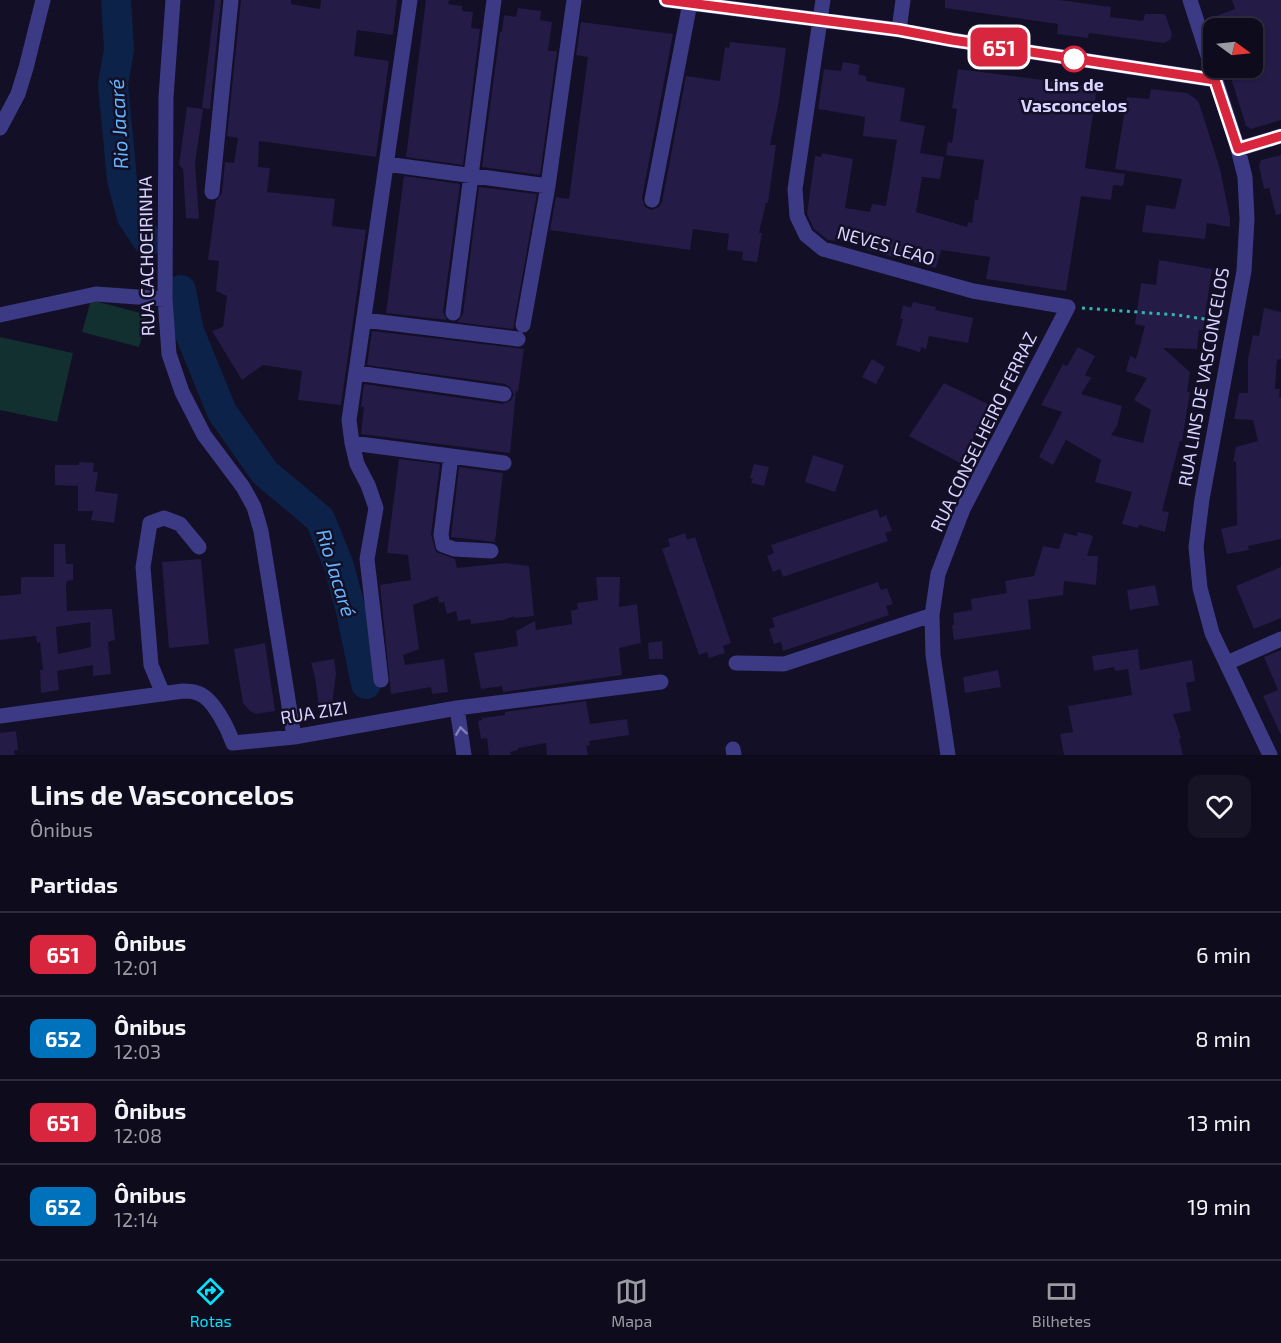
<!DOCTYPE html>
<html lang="pt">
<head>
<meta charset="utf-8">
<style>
	:root { --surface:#0e0b1c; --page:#171425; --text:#f1f3f6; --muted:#9b9ba3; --line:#2e2b3b; --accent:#00e5ff }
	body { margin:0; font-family:"Exo 2",sans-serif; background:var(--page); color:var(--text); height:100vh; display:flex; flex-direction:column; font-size:22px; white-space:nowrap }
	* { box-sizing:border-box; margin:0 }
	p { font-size:20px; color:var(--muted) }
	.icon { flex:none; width:33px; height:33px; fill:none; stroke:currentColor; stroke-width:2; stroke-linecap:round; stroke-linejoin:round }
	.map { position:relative; height:755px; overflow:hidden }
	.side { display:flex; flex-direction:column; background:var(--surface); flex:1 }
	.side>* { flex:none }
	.badge { padding:0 12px; border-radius:9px; font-size:21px; line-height:39px }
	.needle { width:39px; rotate:105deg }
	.controls { position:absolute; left:1203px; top:18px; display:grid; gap:12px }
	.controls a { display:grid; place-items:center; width:60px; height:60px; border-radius:12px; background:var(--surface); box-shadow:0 2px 4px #0004,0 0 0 2px var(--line); font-size:30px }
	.map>.badge { position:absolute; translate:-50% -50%; box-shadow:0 0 0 3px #fff }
	h2 { padding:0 30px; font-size:22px; line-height:54px }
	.round { display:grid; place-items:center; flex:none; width:63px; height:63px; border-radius:12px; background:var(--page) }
	.headline { display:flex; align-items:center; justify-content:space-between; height:102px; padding:0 30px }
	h1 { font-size:28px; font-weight:700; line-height:45px }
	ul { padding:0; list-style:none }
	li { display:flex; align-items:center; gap:18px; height:84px; padding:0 30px; border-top:2px solid var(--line) }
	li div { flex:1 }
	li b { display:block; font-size:22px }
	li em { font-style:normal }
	li .badge { min-width:66px; font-weight:700; text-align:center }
	.tabs { display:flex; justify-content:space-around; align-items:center; height:84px; border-top:2px solid var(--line); background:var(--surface); font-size:16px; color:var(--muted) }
	.tabs a { display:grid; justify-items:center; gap:3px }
	.tabs .on { color:var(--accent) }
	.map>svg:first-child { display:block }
	.green { fill:#12302f }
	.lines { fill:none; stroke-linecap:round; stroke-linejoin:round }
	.river { stroke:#0c2248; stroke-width:30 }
	.building { fill:#241b47; fill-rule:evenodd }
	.path { stroke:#2fb8b0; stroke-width:3; stroke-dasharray:3 4.5; stroke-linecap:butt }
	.minor { stroke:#3d3a85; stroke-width:15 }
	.oneway { stroke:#837fbc }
	.line-casing { stroke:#fff; stroke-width:14 }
	.line { stroke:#d7263d; stroke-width:9 }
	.stop-dot { fill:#fff; stroke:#d7263d; stroke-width:3 }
	.labels { text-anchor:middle; stroke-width:5; stroke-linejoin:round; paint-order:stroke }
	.stop-label { font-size:18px; font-weight:bold; fill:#d9d4ff; stroke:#130f26 }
	.street-label { font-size:18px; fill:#d9d4ff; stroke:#130f26 }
	.water-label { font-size:20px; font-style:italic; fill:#62b6ff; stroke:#130f26 }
</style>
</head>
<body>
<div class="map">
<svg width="1281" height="755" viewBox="0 0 1281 755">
	<rect width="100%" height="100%" fill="#130f26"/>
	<!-- green -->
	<path class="green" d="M 91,300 L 148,315 L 139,347 L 82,332 Z
		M 0,337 L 73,353 L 57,422 L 0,410 Z"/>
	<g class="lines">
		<!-- river -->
		<path class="river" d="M 116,0 L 119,50 L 113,84 L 122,180 L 132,217 L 148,241
			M 181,290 L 189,331 L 222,412 L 265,473 L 320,519 L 339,566 L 351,611 L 366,684"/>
	</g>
	<!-- building -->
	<path class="building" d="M 215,0 L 221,0 L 210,109 L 202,108 Z
		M 241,0 L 291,0 L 291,4 L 320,9 L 321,0 L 397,0 L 393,35 L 357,30 L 354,56 L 389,61 L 376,157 L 259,141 L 258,167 L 270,168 L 267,192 L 335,199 L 332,226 L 366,230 L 341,405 L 298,400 L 302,371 L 263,365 L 242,380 L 212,331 L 223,327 L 227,296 L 216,291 L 219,261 L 208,260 L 216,201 L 222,193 L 225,162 L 234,163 L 238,138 L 227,136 Z
		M 426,0 L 449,0 L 448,4 L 462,6 L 462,11 L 473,12 L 471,28 L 480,29 L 463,165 L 406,157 Z
		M 945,0 L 1059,0 L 1111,7 L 1110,17 L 1143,21 L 1145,14 L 1165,14 L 1172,34 L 1170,40 L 1164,43 L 1089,33 L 1088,38 L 1057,34 L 1058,24 L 945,8 Z
		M 1232,0 L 1281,0 L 1281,120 L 1251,129 L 1246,126 L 1228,68 L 1252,68 L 1252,28 L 1219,28 L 1216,16 L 1235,9 Z
		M 518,8 L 541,11 L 540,20 L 552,22 L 548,51 L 557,51 L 540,175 L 482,167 L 500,32 L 502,32 L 504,15 L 516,17 Z
		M 581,22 L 673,34 L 642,198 L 645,207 L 651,210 L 659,207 L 662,202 L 686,76 L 720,81 L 725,47 L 729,48 L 730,42 L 786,48 L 779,101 L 770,145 L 776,145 L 768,203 L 766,203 L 759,233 L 762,233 L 757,262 L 742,260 L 743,252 L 727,250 L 729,234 L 693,229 L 690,250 L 550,230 L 556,197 L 569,199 L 588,57 L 576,55 Z
		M 843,62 L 860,65 L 858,74 L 866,76 L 866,81 L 905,88 L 900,121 L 925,126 L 920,153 L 944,157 L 940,179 L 922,177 L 916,212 L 967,227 L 968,222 L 972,223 L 975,199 L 978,200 L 984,160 L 946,155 L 948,142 L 952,143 L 957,109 L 952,108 L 958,69 L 1097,87 L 1085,168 L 1125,174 L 1123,186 L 1113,185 L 1111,200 L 1081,196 L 1066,291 L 986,279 L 990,257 L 941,250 L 936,268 L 867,250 L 868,244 L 828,240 L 814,229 L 807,214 L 815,156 L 821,157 L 822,153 L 853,159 L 845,208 L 870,212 L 872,204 L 886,206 L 897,140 L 863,136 L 865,117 L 818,109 L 824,69 L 841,71 Z
		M 1151,89 L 1187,93 L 1196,99 L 1199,103 L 1220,169 L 1230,218 L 1230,227 L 1207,223 L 1205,239 L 1142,232 L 1146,205 L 1175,209 L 1182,179 L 1115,169 L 1127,97 L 1149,99 Z
		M 187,107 L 203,109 L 195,163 L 199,219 L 186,218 L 183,169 L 179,165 Z
		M 1281,155 L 1281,214 L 1276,215 L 1269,188 L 1264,189 L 1259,166 L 1261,160 Z
		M 404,176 L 460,184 L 443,312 L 447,320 L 386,313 Z
		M 479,187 L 537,194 L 513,329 L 457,322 L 463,314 Z
		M 1159,260 L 1212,269 L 1203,330 L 1199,330 L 1197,349 L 1163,348 L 1190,372 L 1187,392 L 1190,392 L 1182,441 L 1180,441 L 1162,511 L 1169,512 L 1165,532 L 1139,525 L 1138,528 L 1122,524 L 1132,492 L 1095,482 L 1101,460 L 1066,440 L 1053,465 L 1039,457 L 1062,412 L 1041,405 L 1063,364 L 1067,366 L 1078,347 L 1095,356 L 1085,375 L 1091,378 L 1081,394 L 1122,406 L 1117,426 L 1111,435 L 1143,443 L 1151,410 L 1134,400 L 1147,378 L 1126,371 L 1130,356 L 1136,359 L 1145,326 L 1135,324 L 1141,283 L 1156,285 Z
		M 913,302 L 936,307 L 935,310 L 973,318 L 968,343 L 929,336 L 926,349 L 921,347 L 920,352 L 896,345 L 903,319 L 900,319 L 903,305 L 911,308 Z
		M 1264,308 L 1281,312 L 1281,359 L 1277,360 L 1275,389 L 1280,389 L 1279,397 L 1281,397 L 1281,539 L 1248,546 L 1249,550 L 1227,554 L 1221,529 L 1237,525 L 1236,461 L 1233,462 L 1236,447 L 1258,441 L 1253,420 L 1234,419 L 1239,393 L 1248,393 L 1248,359 L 1253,335 L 1259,336 Z
		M 372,331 L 524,349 L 518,392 L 516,391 L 510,453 L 361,434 L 364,407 L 361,407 L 364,384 L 503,404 L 511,400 L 514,395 L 510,387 L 505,384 L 367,365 Z
		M 872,359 L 885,367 L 876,384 L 862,377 Z
		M 944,383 L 990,405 L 960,463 L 909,436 Z
		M 813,455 L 844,465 L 835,492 L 805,482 Z
		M 399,459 L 440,464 L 431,534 L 436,552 L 455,559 L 457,568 L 505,563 L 529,566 L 534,616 L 514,618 L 514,616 L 504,620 L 471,624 L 470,619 L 458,621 L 456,611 L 447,614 L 444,602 L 439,603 L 438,596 L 413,605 L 419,649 L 403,655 L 405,665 L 444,659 L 448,692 L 432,694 L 431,687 L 391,694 L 380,585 L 411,580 L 408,555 L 387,553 Z
		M 79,462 L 94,463 L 93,472 L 98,472 L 95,491 L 118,494 L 114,523 L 91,520 L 93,511 L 78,511 L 78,486 L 55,485 L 55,465 L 79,465 Z
		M 754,464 L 769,467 L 764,486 L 751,483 L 753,479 L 750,478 Z
		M 459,467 L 503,473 L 495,542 L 451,537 Z
		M 877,509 L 880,518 L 886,515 L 892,531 L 885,533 L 888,541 L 783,577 L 780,569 L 773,572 L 767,556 L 774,553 L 771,545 Z
		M 1078,532 L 1093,536 L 1087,556 L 1098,556 L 1096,585 L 1064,581 L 1063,595 L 1028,600 L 1031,629 L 954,640 L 952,626 L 954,624 L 953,613 L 972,610 L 971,599 L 1007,593 L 1005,581 L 1034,576 L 1043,546 L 1059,549 L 1064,533 L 1077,536 Z
		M 685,533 L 687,540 L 695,537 L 731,643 L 723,646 L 725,653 L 709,658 L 707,652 L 699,655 L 662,549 L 670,546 L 668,539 Z
		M 54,544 L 65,544 L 66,564 L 73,564 L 73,580 L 67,581 L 66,585 L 67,611 L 112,609 L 115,640 L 108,642 L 111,674 L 93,676 L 93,665 L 57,671 L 59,690 L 41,693 L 40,670 L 43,670 L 40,642 L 37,643 L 36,636 L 0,640 L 0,596 L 21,594 L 21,577 L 54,577 ZM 90,622 L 91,647 L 58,654 L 56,627 Z
		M 201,559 L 209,644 L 169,648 L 162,562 Z
		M 1281,567 L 1281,618 L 1254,629 L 1236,586 Z
		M 596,577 L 620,577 L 619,607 L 637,604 L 641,643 L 619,648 L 622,675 L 503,692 L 502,686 L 481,689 L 474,653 L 518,646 L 516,631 L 535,621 L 536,630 L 572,624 L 571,611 L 578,609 L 577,603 L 598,600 Z
		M 878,582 L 881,590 L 887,588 L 893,604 L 886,606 L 889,615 L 783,651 L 781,642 L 774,644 L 769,629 L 775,627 L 772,618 Z
		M 1155,585 L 1159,605 L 1130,610 L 1127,590 Z
		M 662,641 L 663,659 L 649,659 L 648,643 Z
		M 265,643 L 275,711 L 256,714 L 250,711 L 243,703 L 234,649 Z
		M 1138,649 L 1140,670 L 1192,660 L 1195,681 L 1186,683 L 1191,711 L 1173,714 L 1181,738 L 1179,739 L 1183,755 L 1064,755 L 1060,734 L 1073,732 L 1068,706 L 1132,695 L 1128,669 L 1115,671 L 1114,667 L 1094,671 L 1092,656 Z
		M 1281,650 L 1281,735 L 1263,696 L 1278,690 L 1264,657 Z
		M 334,659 L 336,674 L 331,712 L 320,713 L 315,677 L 311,663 Z
		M 998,670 L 1001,687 L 965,693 L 963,677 Z
		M 586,701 L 590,724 L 627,719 L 629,735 L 589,741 L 590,745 L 586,746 L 588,755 L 547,755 L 546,743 L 518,748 L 518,750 L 510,752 L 511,755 L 489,755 L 487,738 L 481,739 L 478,721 L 482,720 L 482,718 L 505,715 L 505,712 Z
		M 16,731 L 18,750 L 14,750 L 15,755 L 0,755 L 0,733 Z"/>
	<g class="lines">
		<!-- path -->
		<path class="path" d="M 1082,308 L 1177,315 L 1218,321"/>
		<!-- minor -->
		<path class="minor" d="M 173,0 L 166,97 L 165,299 L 169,354 L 182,392 L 204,435 L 243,487 L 254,507 L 261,531 L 294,737
			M 666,0 L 899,30 L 952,40 L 1215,80
			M 823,0 L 795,189 L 797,216 L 806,235 L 823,249 L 973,291 L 1068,307 L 963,509 L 938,574 L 932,615 L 933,655 L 948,755
			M 1190,0 L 1238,149 L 1245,177 L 1247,219 L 1244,271 L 1202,499 L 1196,547 L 1200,588 L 1212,633 L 1270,755
			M 899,30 L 903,0
			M 0,128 L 18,94 L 26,68 L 43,0
			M 1238,149 L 1281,136
			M 386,164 L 548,186
			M 212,192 L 231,0
			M 652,200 L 690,3
			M 453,313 L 494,0
			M 0,315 L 96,294 L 165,299
			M 364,320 L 518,339
			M 523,325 L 548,186 L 574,0
			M 357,373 L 504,394
			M 352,443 L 504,463
			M 451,456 L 441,535 L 443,545 L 454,549 L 491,551
			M 736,663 L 784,664 L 932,615
			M 1227,663 L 1281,639
			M 381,680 L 367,559 L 376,508 L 368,485 L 357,464 L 352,443 L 349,420 L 410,0
			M 163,694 L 151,665 L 143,567 L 150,523 L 164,518 L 180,524 L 199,547
			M 457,708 L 464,755
			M 0,716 L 183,691 C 187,691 193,691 197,693 C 213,697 228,729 233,743 L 294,737 L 457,708 L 661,682
			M 733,749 L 734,755"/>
	</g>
	<!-- one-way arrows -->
	<defs><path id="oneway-chevron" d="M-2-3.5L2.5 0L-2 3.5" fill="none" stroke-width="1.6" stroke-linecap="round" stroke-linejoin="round" transform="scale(1.5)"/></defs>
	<use class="oneway" href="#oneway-chevron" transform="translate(461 731) rotate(-98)"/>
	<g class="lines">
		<defs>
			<path id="line" d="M 666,0 L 899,30 L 952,40 L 1215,80 L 1238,149 L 1281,136"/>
		</defs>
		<!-- line casing -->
		<use href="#line" class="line-casing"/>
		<!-- line -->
		<use href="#line" class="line"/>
	</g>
	<!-- markers -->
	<circle class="stop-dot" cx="1074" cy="59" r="12"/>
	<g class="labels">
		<!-- stop labels -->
		<g class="stop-label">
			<text x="1074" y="91">Lins de<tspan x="1074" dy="21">Vasconcelos</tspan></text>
		</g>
		<!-- street labels -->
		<g class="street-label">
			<text transform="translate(886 246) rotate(16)" y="6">NEVES LEAO</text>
			<text transform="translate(147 256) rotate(-91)" y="6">RUA CACHOEIRINHA</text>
			<text transform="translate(1204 377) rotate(-80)" y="6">RUA LINS DE VASCONCELOS</text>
			<text transform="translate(984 432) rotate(-64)" y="6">RUA CONSELHEIRO FERRAZ</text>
			<text transform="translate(314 713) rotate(-9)" y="6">RUA ZIZI</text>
		</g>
		<!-- water labels -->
		<g class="water-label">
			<text transform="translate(119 124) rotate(-93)" y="7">Rio Jacaré</text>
			<text transform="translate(336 573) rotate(73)" y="7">Rio Jacaré</text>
		</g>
	</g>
</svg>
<div class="controls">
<a><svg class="needle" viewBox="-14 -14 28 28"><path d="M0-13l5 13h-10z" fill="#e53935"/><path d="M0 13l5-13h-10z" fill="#9b9ba3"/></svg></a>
</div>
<b class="badge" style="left:999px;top:47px;background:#d7263d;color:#fff">651</b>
</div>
<section class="side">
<div class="headline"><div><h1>Lins de Vasconcelos</h1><p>Ônibus</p></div><a class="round"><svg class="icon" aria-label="heart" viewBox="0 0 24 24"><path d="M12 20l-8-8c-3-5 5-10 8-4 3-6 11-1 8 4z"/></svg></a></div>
<h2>Partidas</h2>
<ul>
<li><span class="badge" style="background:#d7263d;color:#fff">651</span><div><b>Ônibus</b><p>12:01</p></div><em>6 min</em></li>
<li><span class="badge" style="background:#0072bc;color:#fff">652</span><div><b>Ônibus</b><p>12:03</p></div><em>8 min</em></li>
<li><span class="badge" style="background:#d7263d;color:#fff">651</span><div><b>Ônibus</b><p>12:08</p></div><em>13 min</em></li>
<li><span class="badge" style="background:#0072bc;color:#fff">652</span><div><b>Ônibus</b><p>12:14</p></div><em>19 min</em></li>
</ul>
</section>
<nav class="tabs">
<a class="on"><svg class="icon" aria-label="directions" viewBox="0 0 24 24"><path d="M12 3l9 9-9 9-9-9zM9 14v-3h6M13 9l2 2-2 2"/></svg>Rotas</a>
<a><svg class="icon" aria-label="map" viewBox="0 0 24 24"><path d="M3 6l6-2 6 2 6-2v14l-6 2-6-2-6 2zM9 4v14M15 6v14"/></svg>Mapa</a>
<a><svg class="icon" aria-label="tickets" viewBox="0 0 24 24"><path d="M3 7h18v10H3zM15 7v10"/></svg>Bilhetes</a>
</nav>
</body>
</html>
